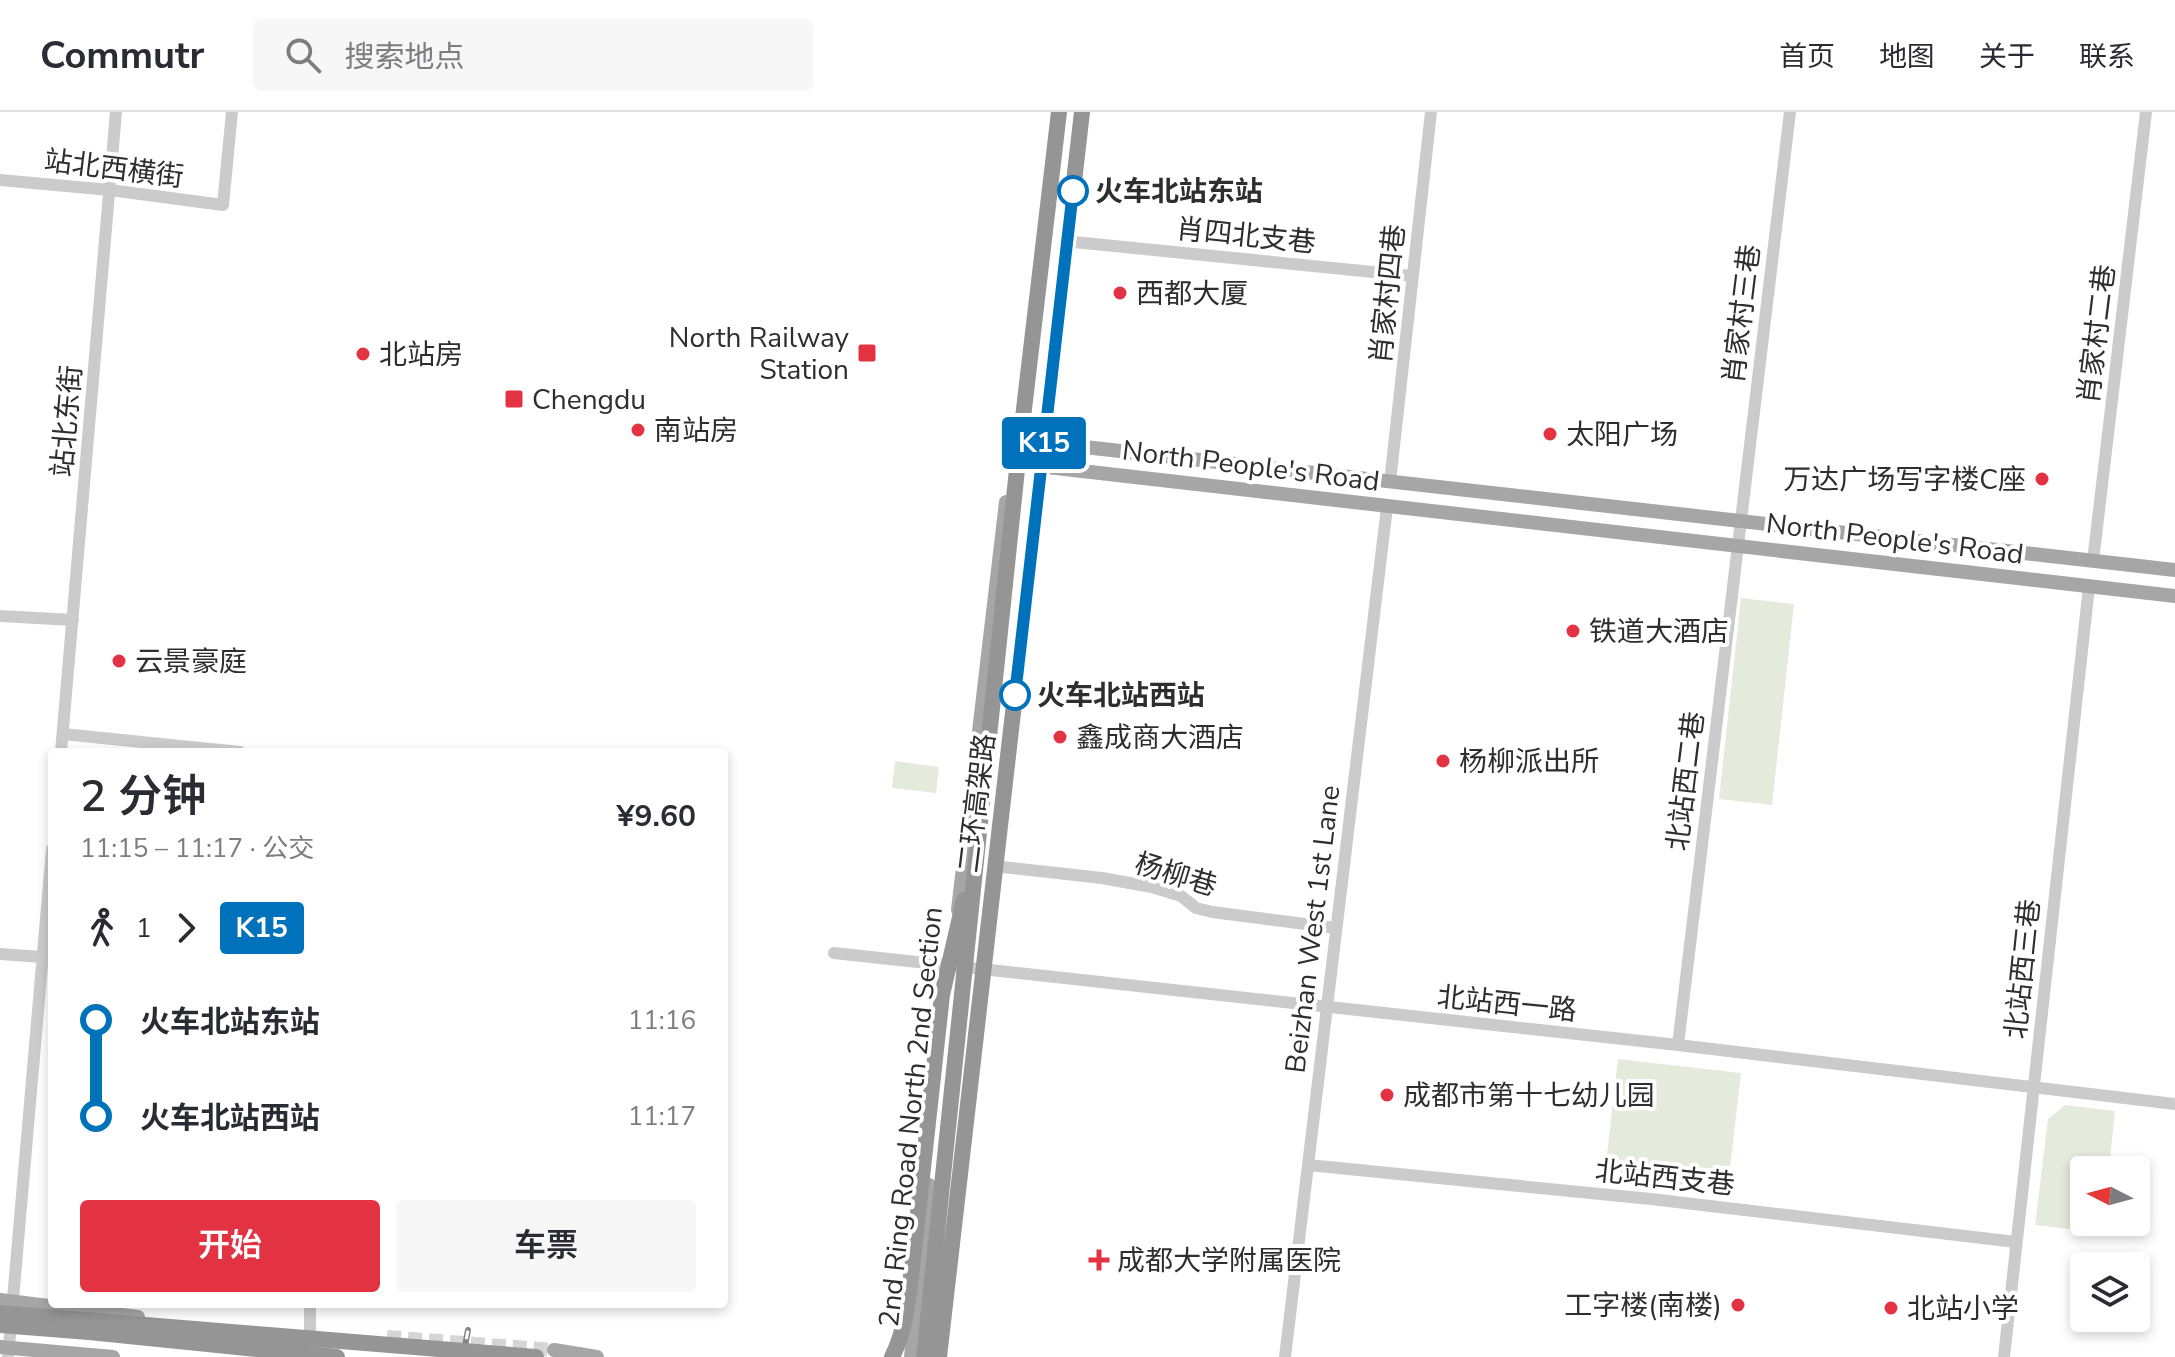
<!DOCTYPE html>
<html lang="zh">
<head>
<meta charset="utf-8">
<style>
	:root { --surface:#fff; --page:#f7f7f7; --text:#2b2b33; --muted:#7c7c81; --line:#e1e1e2; --accent:#e33242 }
	body { margin:0; font-family:"Nunito Sans","Noto Sans SC",sans-serif; background:var(--page); color:var(--text); height:100vh; display:flex; flex-direction:column; font-size:30px; white-space:nowrap }
	* { box-sizing:border-box; margin:0 }
	p { font-size:26px; color:var(--muted) }
	.icon { flex:none; width:44px; height:44px; fill:none; stroke:currentColor; stroke-width:2; stroke-linecap:round; stroke-linejoin:round }
	.map { position:relative; flex:1; overflow:hidden }
	.panel { position:absolute; left:48px; top:636px; width:680px; height:560px; display:flex; flex-direction:column; background:var(--surface); border-radius:8px; box-shadow:0 4px 12px #0003 }
	.panel>* { flex:none }
	.badge { padding:0 16px; border-radius:6px; font-size:28px; line-height:52px }
	.needle { width:52px; rotate:276deg }
	.controls { position:absolute; left:2070px; top:1044px; display:grid; gap:16px }
	.controls a { display:grid; place-items:center; width:80px; height:80px; border-radius:8px; background:var(--surface); box-shadow:0 4px 12px #0003; font-size:40px }
	.map>.badge { position:absolute; translate:-50% -50%; box-shadow:0 0 0 4px #fff }
	.legs { display:flex; align-items:center; gap:12px; height:88px; padding:0 32px; font-size:26px }
	.legs p { margin-inline-start:auto }
	.head { display:flex; align-items:center; justify-content:space-between; height:136px; padding:0 32px }
	h1 { font-size:44px; font-weight:600; line-height:60px }
	.action { display:flex; gap:16px; margin-top:auto; padding:16px 32px }
	.action a { flex:1; height:92px; border-radius:8px; background:var(--accent); color:#fff; font-size:32px; font-weight:600; line-height:92px; text-align:center }
	.action a+a { background:var(--page); color:var(--text) }
	ul { padding:0 32px; list-style:none }
	li { display:flex; align-items:center; gap:28px; height:96px; font-size:30px }
	li i { display:grid; place-items:center; width:12px; height:100%; margin:0 10px; background:currentColor }
	li i::after { content:''; width:20px; height:20px; margin:-10px; border:6px solid; border-radius:50%; background:var(--surface) }
	li p { margin-inline-start:auto }
	li:first-child i { background:linear-gradient(#0000 50%,currentColor 0) }
	li:last-child i { background:linear-gradient(currentColor 50%,#0000 0) }
	header { display:flex; align-items:center; gap:48px; box-sizing:border-box; height:112px; padding:0 40px; background:var(--surface); border-bottom:2px solid var(--line) }
	header strong { font-size:38px }
	nav { display:flex; gap:44px; margin-inline-start:auto; font-size:28px }
	.search { width:560px; height:72px; background:var(--page); display:flex; align-items:center; gap:20px; box-sizing:border-box; padding:0 28px; border-radius:8px; color:var(--muted); font-size:30px }
	.map>svg:first-child { display:block }
	.green { fill:#e4ebdc }
	.lines { fill:none; stroke-linecap:round; stroke-linejoin:round }
	.major-tunnel { stroke:#d5d5d5; stroke-width:14; stroke-dasharray:14 7; stroke-linecap:butt }
	.minor { stroke:#cbcbcb; stroke-width:12 }
	.major { stroke:#a6a6a6; stroke-width:14 }
	.highway { stroke:#959595; stroke-width:16 }
	.rail-casing { stroke:#838383; stroke-width:6 }
	.rail { stroke:#fff; stroke-width:3; stroke-dasharray:9; stroke-linecap:butt }
	.highway-bridge { stroke:#959595; stroke-width:16 }
	.line-1-casing { stroke:#fff; stroke-width:18 }
	.line-1 { stroke:#0072bc; stroke-width:12 }
	.stop-1-dot { fill:#fff; stroke:#0072bc; stroke-width:4 }
	.poi-dot { fill:#e33242; stroke:#fff; stroke-width:3 }
	.labels { text-anchor:middle; stroke-width:8; stroke-linejoin:round; paint-order:stroke }
	.street-label { font-size:28px; fill:#2e2e2e; stroke:#fff }
	.stop-label { font-size:28px; font-weight:bold; fill:#2e2e2e; stroke:#fff; text-anchor:start }
	.poi-label { font-size:28px; fill:#2e2e2e; stroke:#fff; text-anchor:start }
</style>
</head>
<body>
<header>
<strong>Commutr</strong>
<div class="search"><svg class="icon" aria-label="search" viewBox="0 0 24 24"><circle cx="10" cy="10" r="6"/><path d="M15 15l6 6"/></svg>搜索地点</div>
<nav><a>首页</a><a>地图</a><a>关于</a><a>联系</a></nav>
</header>
<div class="map">
<svg width="2175" height="1245" viewBox="0 0 2175 1245">
	<rect width="100%" height="100%" fill="#fff"/>
	<!-- green -->
	<path class="green" d="M 1741,486 L 1794,492 L 1772,693 L 1719,687 Z
		M 895,649 L 939,655 L 936,681 L 892,676 Z
		M 1618,947 L 1741,961 L 1727,1082 L 1604,1068 Z
		M 2065,993 L 2115,999 L 2109,1058 L 2084,1058 L 2084,1110 L 2103,1110 L 2102,1121 L 2035,1113 L 2048,1007 Z"/>
	<g class="lines">
		<!-- major-tunnel -->
		<path class="major-tunnel" d="M 387,1225 L 554,1238"/>
		<!-- minor -->
		<path class="minor" d="M 0,68 L 110,78 L 223,93 L 232,0
			M 1074,130 L 1413,164
			M 1390,370 L 1431,0
			M 2093,449 L 2146,0
			M 0,504 L 73,508
			M 63,622 L 240,640
			M 61,640 L 116,0
			M 1002,755 L 1102,766 L 1152,775 L 1181,784 L 1196,796 L 1212,800 L 1336,816
			M 834,841 L 1678,933 L 2175,992
			M 0,842 L 42,845
			M 1678,933 L 1790,0
			M 1308,1053 L 1651,1087 L 2016,1130
			M 310,1192 L 310,1219
			M 8,1245 L 52,737
			M 1285,1245 L 1387,395
			M 2004,1245 L 2089,475"/>
		<!-- major -->
		<path class="major" d="M 1011,341 L 1047,355 L 2175,484
			M 1012,341 L 1049,331 L 2175,458
			M 958,798 L 1006,390
			M 0,1188 L 138,1205
			M 0,1235 L 113,1245
			M 554,1238 L 597,1245
			M 911,1245 L 929,1073"/>
		<!-- highway -->
		<path class="highway" d="M 89,1220 L 337,1245
			M 892,1245 C 906,1218 908,1186 912,1156"/>
		<defs>
			<path id="rail" d="M 463,1245 L 468,1218"/>
		</defs>
		<!-- rail casing -->
		<use href="#rail" class="rail-casing"/>
		<!-- rail -->
		<use href="#rail" class="rail"/>
		<!-- highway-bridge -->
		<path class="highway-bridge" d="M 912,1156 L 942,883 L 964,788
			M 0,1201 L 536,1245
			M 0,1213 L 89,1220
			M 924,1245 L 1018,348 L 1059,0
			M 939,1245 L 1082,0"/>
	</g>
	<g class="lines">
		<defs>
			<path id="line-1" d="M 1015,583 L 1073,79"/>
		</defs>
		<!-- line-1 casing -->
		<use href="#line-1" class="line-1-casing"/>
		<!-- line-1 -->
		<use href="#line-1" class="line-1"/>
	</g>
	<!-- markers -->
	<g class="stop-1-dot">
		<circle cx="1073" cy="79" r="14"/>
		<circle cx="1015" cy="583" r="14"/>
	</g>
	<g class="poi-dot">
		<circle cx="1120" cy="181" r="8"/>
		<rect x="857" y="231" width="20" height="20" rx="4"/>
		<circle cx="363" cy="242" r="8"/>
		<rect x="504" y="277" width="20" height="20" rx="4"/>
		<circle cx="638" cy="318" r="8"/>
		<circle cx="1550" cy="322" r="8"/>
		<circle cx="2042" cy="367" r="8"/>
		<circle cx="1573" cy="519" r="8"/>
		<circle cx="119" cy="549" r="8"/>
		<circle cx="1060" cy="625" r="8"/>
		<circle cx="1443" cy="649" r="8"/>
		<circle cx="1387" cy="983" r="8"/>
		<path d="M1095 1136h8v8h8v8h-8v8h-8v-8h-8v-8h8z"/>
		<circle cx="1738" cy="1193" r="8"/>
		<circle cx="1891" cy="1196" r="8"/>
	</g>
	<g class="labels">
		<!-- street labels -->
		<g class="street-label">
			<text transform="translate(114 56) rotate(7)" y="10">站北西横街</text>
			<text transform="translate(1246 123) rotate(6)" y="10">肖四北支巷</text>
			<text transform="translate(1387 182) rotate(-84)" y="10">肖家村四巷</text>
			<text transform="translate(1741 202) rotate(-83)" y="10">肖家村三巷</text>
			<text transform="translate(2096 222) rotate(-83)" y="10">肖家村二巷</text>
			<text transform="translate(66 309) rotate(-85)" y="10">站北东街</text>
			<text transform="translate(1251 353) rotate(7)" y="10">North People's Road</text>
			<text transform="translate(1895 426) rotate(7)" y="10">North People's Road</text>
			<text transform="translate(1685 669) rotate(-83)" y="10">北站西二巷</text>
			<text transform="translate(976 691) rotate(-83)" y="10">二环高架路</text>
			<text transform="translate(1176 762) rotate(17)" y="10">杨柳巷</text>
			<text transform="translate(1312 817) rotate(-83)" y="10">Beizhan West 1st Lane</text>
			<text transform="translate(2022 857) rotate(-84)" y="10">北站西三巷</text>
			<text transform="translate(1507 891) rotate(6)" y="10">北站西一路</text>
			<text transform="translate(910 1005) rotate(-84)" y="10">2nd Ring Road North 2nd Section</text>
			<text transform="translate(1665 1065) rotate(6)" y="10">北站西支巷</text>
		</g>
		<!-- stop labels -->
		<g class="stop-label">
			<text x="1095" y="89">火车北站东站</text>
			<text x="1037" y="593">火车北站西站</text>
		</g>
		<!-- poi labels -->
		<g class="poi-label">
			<text x="1136" y="191">西都大厦</text>
			<text x="849" y="235" text-anchor="end">North Railway<tspan x="849" dy="32">Station</tspan></text>
			<text x="379" y="252">北站房</text>
			<text x="532" y="297">Chengdu</text>
			<text x="654" y="328">南站房</text>
			<text x="1566" y="332">太阳广场</text>
			<text x="2026" y="377" text-anchor="end">万达广场写字楼C座</text>
			<text x="1589" y="529">铁道大酒店</text>
			<text x="135" y="559">云景豪庭</text>
			<text x="1076" y="635">鑫成商大酒店</text>
			<text x="1459" y="659">杨柳派出所</text>
			<text x="1403" y="993">成都市第十七幼儿园</text>
			<text x="1117" y="1158">成都大学附属医院</text>
			<text x="1722" y="1203" text-anchor="end">工字楼(南楼)</text>
			<text x="1907" y="1206">北站小学</text>
		</g>
	</g>
</svg>
<div class="controls">
<a><svg class="needle" viewBox="-14 -14 28 28"><path d="M0-13l5 13h-10z" fill="#e53935"/><path d="M0 13l5-13h-10z" fill="#7c7c81"/></svg></a>
<a><svg class="icon" aria-label="layers" viewBox="0 0 24 24"><path d="M12 4l9 5-9 5-9-5zM3 14l9 5 9-5"/></svg></a>
</div>
<b class="badge" style="left:1044px;top:331px;background:#0072bc;color:#fff">K15</b>
<section class="panel">
<div class="head"><div><h1>2 分钟</h1><p>11:15 – 11:17 · 公交</p></div><b>¥9.60</b></div>
<div class="legs"><svg class="icon" aria-label="walk" viewBox="0 0 24 24"><circle cx="13" cy="4" r="2"/><path d="M13 8l-2 6 4 7M11 14l-3 7M7 12l3-4h3l4 4"/></svg>1<svg class="icon" aria-label="forward" viewBox="0 0 24 24"><path d="M9 5l7 7-7 7"/></svg><b class="badge" style="background:#0072bc;color:#fff">K15</b></div>
<ul>
<li><i style="color:#0072bc"></i><b>火车北站东站</b><p>11:16</p></li>
<li><i style="color:#0072bc"></i><b>火车北站西站</b><p>11:17</p></li>
</ul>
<div class="action"><a>开始</a><a>车票</a></div>
</section>
</div>
</body>
</html>
